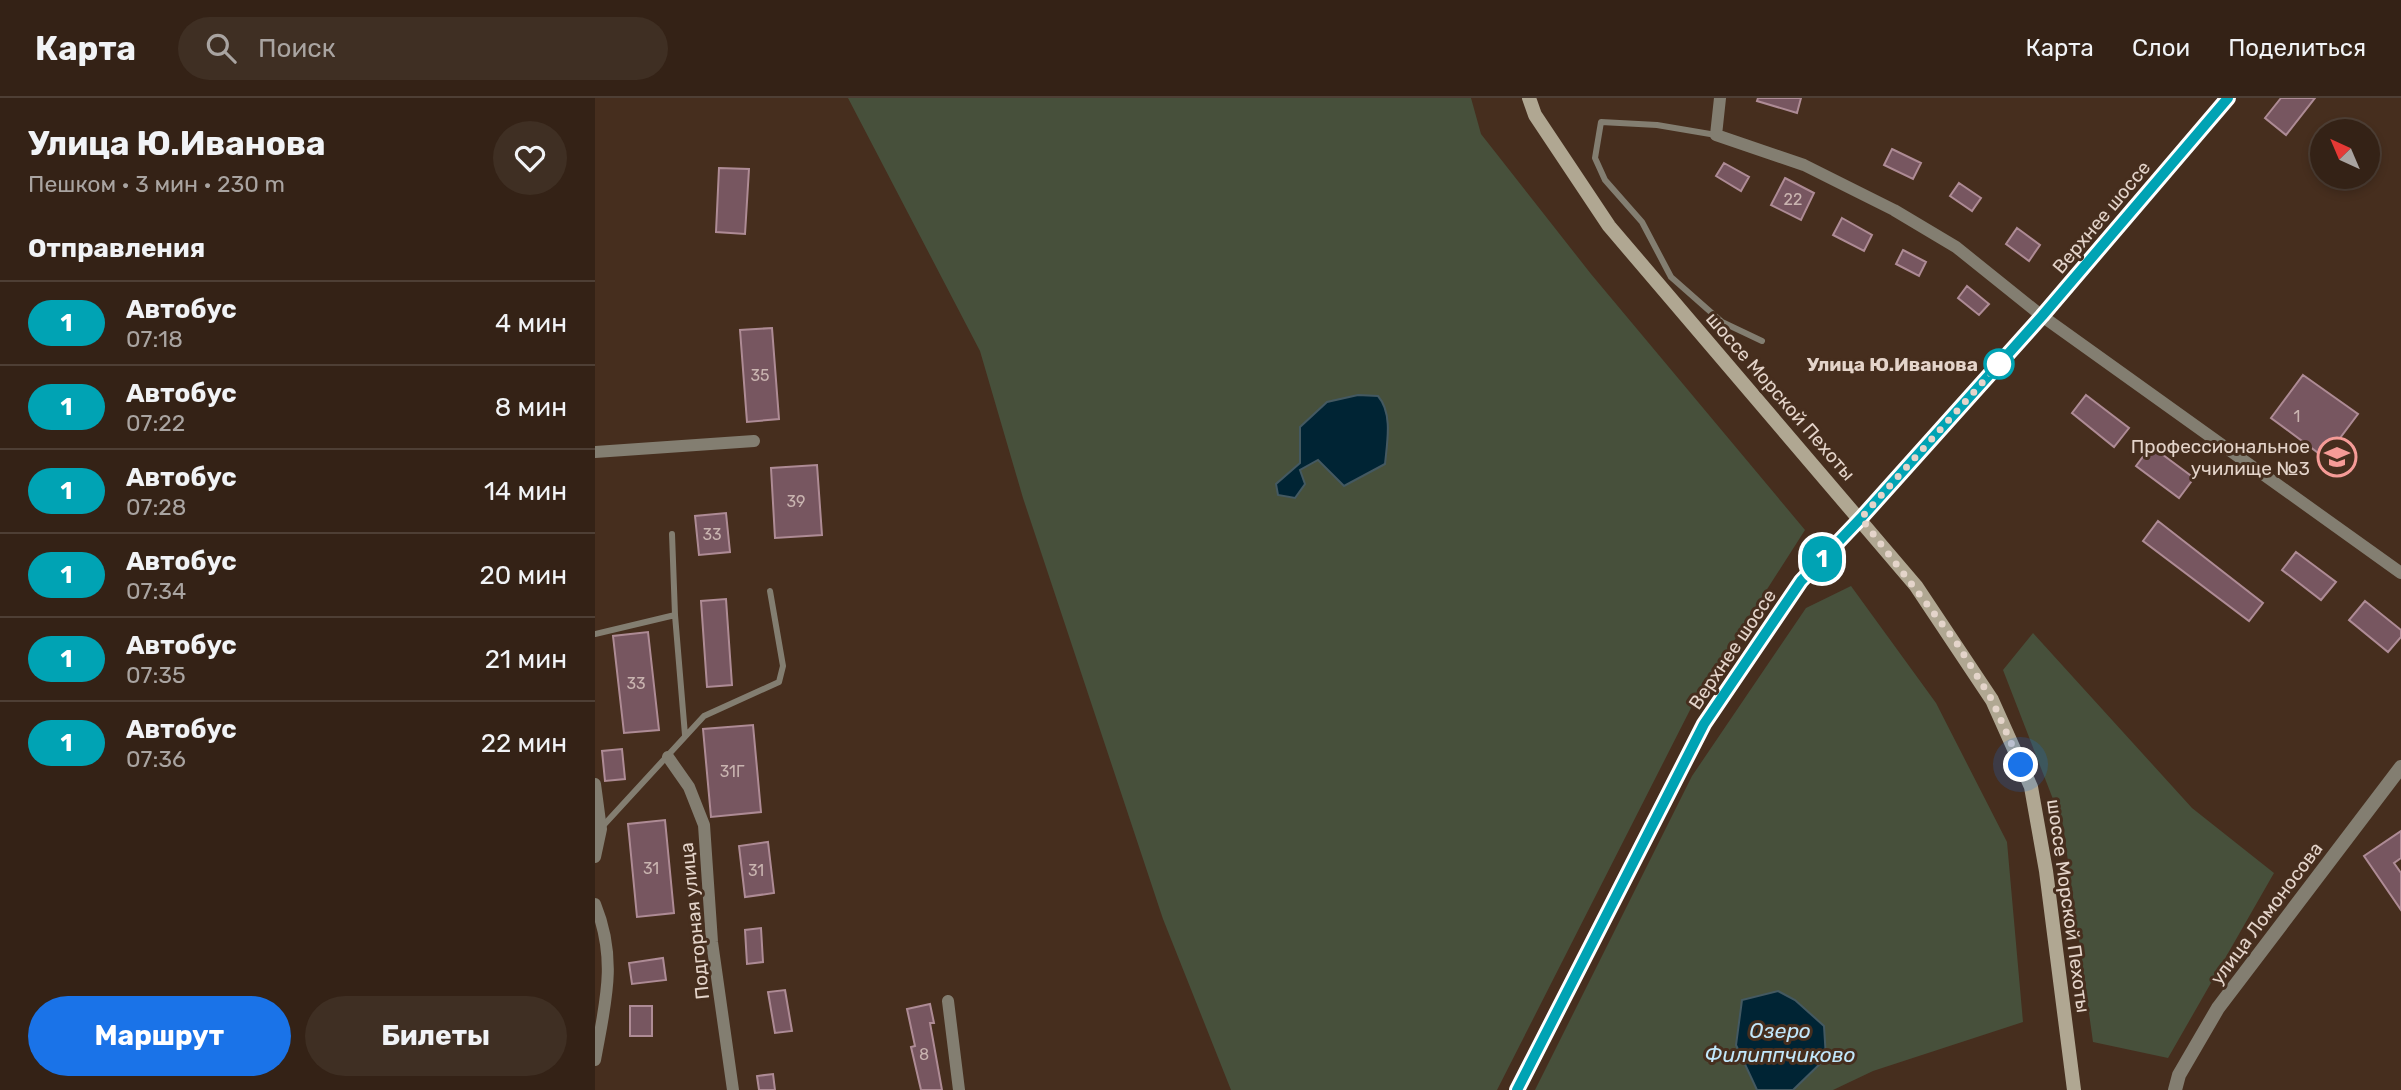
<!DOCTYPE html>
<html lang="ru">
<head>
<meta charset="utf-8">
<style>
	:root { --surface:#342216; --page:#3f2f23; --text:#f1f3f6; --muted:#a9a4a1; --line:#4e3f35; --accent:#1a73e8 }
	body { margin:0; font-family:Rubik,sans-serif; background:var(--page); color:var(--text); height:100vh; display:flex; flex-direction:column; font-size:26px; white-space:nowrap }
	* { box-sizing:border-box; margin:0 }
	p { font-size:23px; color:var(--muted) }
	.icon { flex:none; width:38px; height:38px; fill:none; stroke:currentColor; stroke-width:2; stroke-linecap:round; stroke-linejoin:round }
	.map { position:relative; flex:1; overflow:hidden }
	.details { display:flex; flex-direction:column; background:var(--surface); width:595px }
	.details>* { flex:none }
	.badge { padding:0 14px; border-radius:23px; font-size:24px; line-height:46px }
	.needle { width:46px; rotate:316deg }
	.controls { position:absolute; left:1715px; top:21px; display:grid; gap:14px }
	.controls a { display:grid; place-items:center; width:70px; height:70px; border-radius:50%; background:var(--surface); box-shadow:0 4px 10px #0003,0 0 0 2px var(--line); font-size:35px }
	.you { position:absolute; width:35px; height:35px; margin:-18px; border:5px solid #fff; border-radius:50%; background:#1a73e8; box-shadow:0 0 0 10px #1a73e833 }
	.map>.badge { position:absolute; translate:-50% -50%; box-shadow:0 0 0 4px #fff }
	h2 { padding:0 28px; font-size:26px; line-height:63px }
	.round { display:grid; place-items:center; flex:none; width:74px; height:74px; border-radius:37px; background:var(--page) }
	.overview { display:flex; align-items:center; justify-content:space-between; height:119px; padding:0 28px }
	h1 { font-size:33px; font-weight:700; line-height:52px }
	.primary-button { display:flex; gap:14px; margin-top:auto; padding:14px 28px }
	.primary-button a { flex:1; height:80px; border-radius:42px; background:var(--accent); color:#fff; font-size:28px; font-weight:700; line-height:80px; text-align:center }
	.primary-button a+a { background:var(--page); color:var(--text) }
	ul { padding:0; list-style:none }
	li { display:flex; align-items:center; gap:21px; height:84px; padding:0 28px; border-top:2px solid var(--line) }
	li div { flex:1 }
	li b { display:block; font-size:26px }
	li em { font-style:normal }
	li .badge { min-width:77px; font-weight:700; text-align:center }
	header { display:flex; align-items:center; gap:42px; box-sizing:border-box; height:98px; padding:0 35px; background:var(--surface); border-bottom:2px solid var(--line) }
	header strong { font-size:33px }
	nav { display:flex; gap:38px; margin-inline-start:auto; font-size:24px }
	.search { width:490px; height:63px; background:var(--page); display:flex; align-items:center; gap:18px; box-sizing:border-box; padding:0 24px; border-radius:38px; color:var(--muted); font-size:26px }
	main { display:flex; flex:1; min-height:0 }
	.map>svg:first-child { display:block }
	.green { fill:#47503b }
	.water { fill:#002434; stroke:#445961; stroke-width:2 }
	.building { fill:#775660; stroke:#ae8b95; stroke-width:2 }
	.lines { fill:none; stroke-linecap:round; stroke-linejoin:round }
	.service { stroke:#837e71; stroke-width:6 }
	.minor { stroke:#837e71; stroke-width:12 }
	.tertiary { stroke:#837e71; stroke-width:14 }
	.secondary { stroke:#b0a792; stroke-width:14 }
	.line-casing { stroke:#fff; stroke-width:16 }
	.line { stroke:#00a3b4; stroke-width:10 }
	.walk { stroke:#e4d4ca; stroke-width:7; stroke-dasharray:0 12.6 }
	.stop-dot { fill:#fff; stroke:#00a3b4; stroke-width:3.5 }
	.labels { text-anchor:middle; stroke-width:6; stroke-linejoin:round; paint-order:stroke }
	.number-label { font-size:16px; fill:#c9b4b0 }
	.street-label { font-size:19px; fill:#e4d4ca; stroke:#462e1e }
	.stop-label { font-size:19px; font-weight:bold; fill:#e4d4ca; stroke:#462e1e; text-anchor:end }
	.poi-label { font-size:19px; fill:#e4d4ca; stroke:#462e1e; text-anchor:end }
	.water-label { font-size:21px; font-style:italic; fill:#c1e7fb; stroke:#462e1e }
</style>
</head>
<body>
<header>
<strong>Карта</strong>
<div class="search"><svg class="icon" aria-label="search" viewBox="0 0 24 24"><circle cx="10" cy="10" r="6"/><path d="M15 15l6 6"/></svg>Поиск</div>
<nav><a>Карта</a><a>Слои</a><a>Поделиться</a></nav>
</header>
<main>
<section class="details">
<div class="overview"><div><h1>Улица Ю.Иванова</h1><p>Пешком · 3 мин · 230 m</p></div><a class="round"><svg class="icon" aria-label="heart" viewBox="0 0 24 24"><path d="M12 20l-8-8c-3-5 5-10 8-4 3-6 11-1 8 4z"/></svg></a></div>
<h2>Отправления</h2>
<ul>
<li><span class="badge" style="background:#00a3b4;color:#fff">1</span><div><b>Автобус</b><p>07:18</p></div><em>4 мин</em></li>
<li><span class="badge" style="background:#00a3b4;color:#fff">1</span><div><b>Автобус</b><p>07:22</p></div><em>8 мин</em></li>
<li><span class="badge" style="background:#00a3b4;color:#fff">1</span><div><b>Автобус</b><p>07:28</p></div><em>14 мин</em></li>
<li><span class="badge" style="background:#00a3b4;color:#fff">1</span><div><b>Автобус</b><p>07:34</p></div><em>20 мин</em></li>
<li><span class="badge" style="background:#00a3b4;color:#fff">1</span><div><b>Автобус</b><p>07:35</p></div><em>21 мин</em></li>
<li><span class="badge" style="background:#00a3b4;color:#fff">1</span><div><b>Автобус</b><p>07:36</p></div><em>22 мин</em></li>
</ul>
<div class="primary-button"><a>Маршрут</a><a>Билеты</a></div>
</section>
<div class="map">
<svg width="1806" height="992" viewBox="0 0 1806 992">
	<rect width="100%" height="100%" fill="#462e1e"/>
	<!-- green -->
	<path class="green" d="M 253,0 L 876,0 L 886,36 L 996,176 L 1210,432 L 1096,610 L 902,992 L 636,992 L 568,821 L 428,400 L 385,253 Z
		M 1256,488 L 1341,605 L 1412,744 L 1428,924 L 1278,973 L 1238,992 L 940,992 L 1097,678 L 1211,510 Z
		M 1438,535 L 1597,710 L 1679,775 L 1573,960 L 1498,944 L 1468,727 L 1408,572 Z"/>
	<!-- water -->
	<path class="water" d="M 763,297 L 783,298 C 798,315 792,345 790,366 L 749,388 L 723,362 L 705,372 L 710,386 L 700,400 L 683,397 L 681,386 L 705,365 L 705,329 L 732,304 Z
		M 1183,893 L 1200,902 L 1229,928 L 1231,960 L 1198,992 L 1162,992 L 1141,947 L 1147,902 Z"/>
	<!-- building -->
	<path class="building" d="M 1163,0 L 1206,0 L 1202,15 L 1162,3 Z
		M 1686,0 L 1720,0 L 1691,37 L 1670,20 Z
		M 1297,51 L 1326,65 L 1318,81 L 1289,67 Z
		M 1129,65 L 1154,79 L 1146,93 L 1121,78 Z
		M 124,70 L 154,71 L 150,136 L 121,134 Z
		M 1190,80 L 1219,95 L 1206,122 L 1176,107 Z
		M 1364,85 L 1386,100 L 1377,113 L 1355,98 Z
		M 1247,120 L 1277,137 L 1269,153 L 1238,137 Z
		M 1422,130 L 1445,147 L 1434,163 L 1411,146 Z
		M 1308,152 L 1331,164 L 1324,178 L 1301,166 Z
		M 1372,188 L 1394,206 L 1384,217 L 1363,200 Z
		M 177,230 L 184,321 L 152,324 L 145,232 Z
		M 1708,277 L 1763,316 L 1730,360 L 1676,320 Z
		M 1491,297 L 1534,330 L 1519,349 L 1477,315 Z
		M 1556,348 L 1599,380 L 1584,400 L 1541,368 Z
		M 222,367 L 227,437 L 180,440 L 176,370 Z
		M 131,415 L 135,454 L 104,457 L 100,418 Z
		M 1563,423 L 1668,505 L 1654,523 L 1548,443 Z
		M 1701,454 L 1741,484 L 1726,502 L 1687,472 Z
		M 131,501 L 137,587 L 112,589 L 106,503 Z
		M 1770,503 L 1806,532 L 1806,539 L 1793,554 L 1754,522 Z
		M 53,534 L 64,632 L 29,635 L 18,538 Z
		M 158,627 L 166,714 L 116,719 L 108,631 Z
		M 27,651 L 30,681 L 10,683 L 7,653 Z
		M 70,722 L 79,815 L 42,819 L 33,726 Z
		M 1806,733 L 1806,760 L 1799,765 L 1806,775 L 1806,812 L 1769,758 Z
		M 173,744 L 179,795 L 150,799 L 144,748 Z
		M 166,830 L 168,864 L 152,866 L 150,832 Z
		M 68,860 L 71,882 L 37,886 L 34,865 Z
		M 190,892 L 197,933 L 180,935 L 173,894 Z
		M 335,906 L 339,925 L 335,925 L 347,992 L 326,992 L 316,949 L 320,948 L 312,911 Z
		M 35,908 L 57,908 L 57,938 L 35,938 Z
		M 178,976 L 180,992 L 164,992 L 162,978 Z"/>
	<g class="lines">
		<!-- service -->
		<path class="service" d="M 1121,37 L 1062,27 L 1006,24 L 1000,60 L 1010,82 L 1047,124 L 1076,179 L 1127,224 L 1167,243
			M 77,436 L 80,517 L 90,637
			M 0,536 L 80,517
			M 7,729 L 109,618 L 184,584 L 188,568 L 175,493"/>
		<!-- minor -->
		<path class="minor" d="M 1125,0 L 1121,37 L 1209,67 L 1299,112 L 1361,149 L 1447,218 L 1806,475
			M 0,354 L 159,343
			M 73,659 L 94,689 L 109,727 L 117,844 L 138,992
			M 0,686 L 6,731 L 0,759
			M 0,806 C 23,862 10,906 0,962
			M 353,903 L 364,992"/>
		<!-- tertiary -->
		<path class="tertiary" d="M 922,992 L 1109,626 L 1206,483 L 1266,420 L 1447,218 L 1633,0
			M 1580,992 L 1584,977 L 1623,910 L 1806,669"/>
		<!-- secondary -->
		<path class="secondary" d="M 934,0 L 940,17 L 1014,128 L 1321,488 L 1397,602 L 1436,689 L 1451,773 L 1479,992"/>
	</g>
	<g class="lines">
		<defs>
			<path id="line" d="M 922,992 L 1109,626 L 1206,483 L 1266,420 L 1447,218 L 1633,0"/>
		</defs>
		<!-- line casing -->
		<use href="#line" class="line-casing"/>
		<!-- line -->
		<use href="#line" class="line"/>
		<!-- walk -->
		<path class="walk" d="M 1404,266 L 1266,420 L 1361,544 L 1397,602 L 1426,667"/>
	</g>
	<!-- icons -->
	<defs>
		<symbol id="school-ring" viewBox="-11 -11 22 22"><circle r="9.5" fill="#462e1e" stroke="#f59b97" stroke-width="1.5"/><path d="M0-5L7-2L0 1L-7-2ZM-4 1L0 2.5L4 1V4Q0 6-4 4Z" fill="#f59b97"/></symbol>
	</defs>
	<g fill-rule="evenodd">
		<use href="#school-ring" x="1720" y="337" width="44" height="44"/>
	</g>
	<!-- markers -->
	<circle class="stop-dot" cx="1404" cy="266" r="14"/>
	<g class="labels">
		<!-- number labels -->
		<g class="number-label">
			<text x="1198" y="107">22</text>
			<text x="165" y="283">35</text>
			<text x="1702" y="324">1</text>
			<text x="201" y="409">39</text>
			<text x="117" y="442">33</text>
			<text x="41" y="591">33</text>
			<text x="137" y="679">31Г</text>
			<text x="56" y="776">31</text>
			<text x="161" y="778">31</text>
			<text x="329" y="962">8</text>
		</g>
		<!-- street labels -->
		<g class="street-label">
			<text transform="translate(1506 119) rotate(-50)" y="7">Верхнее шоссе</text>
			<text transform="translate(1186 298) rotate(49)" y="7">шоссе Морской Пехоты</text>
			<text transform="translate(1137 551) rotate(-56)" y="7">Верхнее шоссе</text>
			<text transform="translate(1474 808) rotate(82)" y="7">шоссе Морской Пехоты</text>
			<text transform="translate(1671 815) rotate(-53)" y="7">улица Ломоносова</text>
			<text transform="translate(99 823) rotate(-96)" y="7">Подгорная улица</text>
		</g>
		<!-- stop labels -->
		<g class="stop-label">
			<text x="1383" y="273">Улица Ю.Иванова</text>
		</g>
		<!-- poi labels -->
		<g class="poi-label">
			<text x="1715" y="355">Профессиональное<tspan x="1715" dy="22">училище №3</tspan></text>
		</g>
		<!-- water labels -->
		<g class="water-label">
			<text x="1185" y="940">Озеро<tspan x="1185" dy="24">Филиппчиково</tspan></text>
		</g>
	</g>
</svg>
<div class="controls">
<a><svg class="needle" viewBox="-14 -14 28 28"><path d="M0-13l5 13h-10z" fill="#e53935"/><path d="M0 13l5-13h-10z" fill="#a9a4a1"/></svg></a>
</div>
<div class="you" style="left:1426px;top:667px"></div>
<b class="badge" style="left:1227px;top:461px;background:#00a3b4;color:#fff">1</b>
</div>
</main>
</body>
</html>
